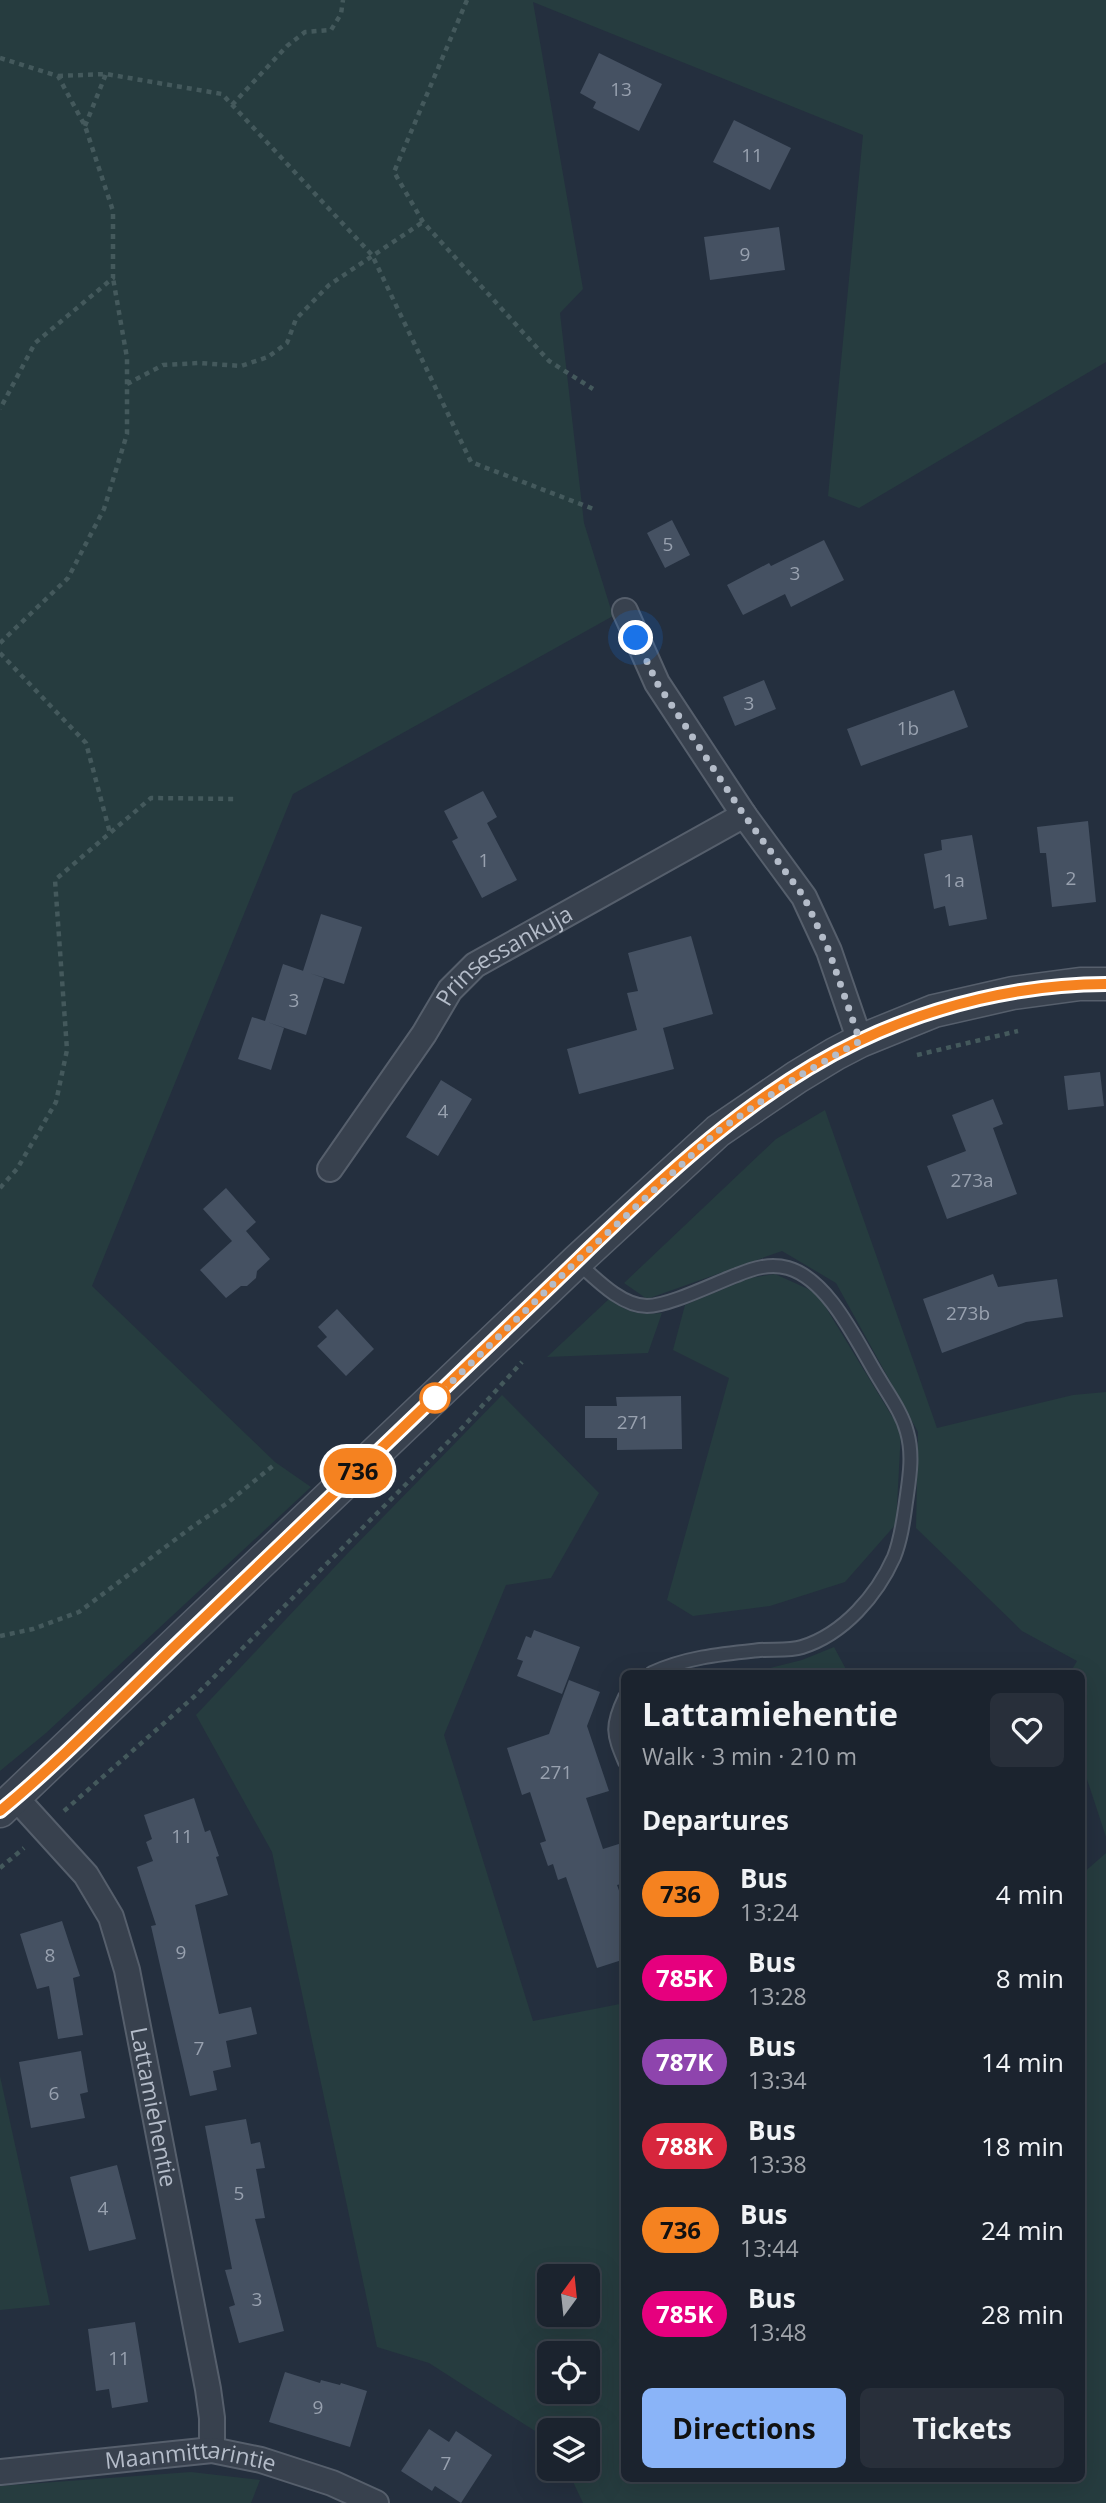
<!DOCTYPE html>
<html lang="en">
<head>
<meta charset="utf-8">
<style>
	:root { --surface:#1b232e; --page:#282f3a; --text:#f1f3f6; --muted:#a0a4aa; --line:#39404a; --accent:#8ab4f8 }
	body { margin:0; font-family:"Open Sans",sans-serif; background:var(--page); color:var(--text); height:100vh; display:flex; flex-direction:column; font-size:26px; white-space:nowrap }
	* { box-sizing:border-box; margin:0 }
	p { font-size:23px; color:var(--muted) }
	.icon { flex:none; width:38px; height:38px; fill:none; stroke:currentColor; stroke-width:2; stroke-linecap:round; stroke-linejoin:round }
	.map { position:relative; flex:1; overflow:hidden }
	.details { position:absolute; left:621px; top:1670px; width:464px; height:812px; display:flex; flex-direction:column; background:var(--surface); border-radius:10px; box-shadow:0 7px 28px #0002,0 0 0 2px var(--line) }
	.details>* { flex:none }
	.badge { padding:0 14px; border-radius:23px; font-size:24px; line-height:46px }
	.needle { width:46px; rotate:15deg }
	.fabs { position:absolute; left:537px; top:2264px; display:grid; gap:14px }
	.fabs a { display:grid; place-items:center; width:63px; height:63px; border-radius:10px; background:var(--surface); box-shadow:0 7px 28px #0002,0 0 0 2px var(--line); font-size:35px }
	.you { position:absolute; width:35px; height:35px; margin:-18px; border:5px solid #fff; border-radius:50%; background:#1a73e8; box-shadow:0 0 0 10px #1a73e833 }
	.map>.badge { position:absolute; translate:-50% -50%; box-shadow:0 0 0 4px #fff }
	h2 { padding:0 21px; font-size:26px; line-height:63px }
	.round { display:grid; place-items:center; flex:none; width:74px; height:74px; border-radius:10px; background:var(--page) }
	.head { display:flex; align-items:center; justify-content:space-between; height:119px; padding:0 21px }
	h1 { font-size:33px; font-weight:700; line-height:52px }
	.action { display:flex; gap:14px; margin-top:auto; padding:14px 21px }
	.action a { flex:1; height:80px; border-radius:10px; background:var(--accent); color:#111; font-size:28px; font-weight:700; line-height:80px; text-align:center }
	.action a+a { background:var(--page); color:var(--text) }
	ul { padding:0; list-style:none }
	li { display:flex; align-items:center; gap:21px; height:84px; padding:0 21px }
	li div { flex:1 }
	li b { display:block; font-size:26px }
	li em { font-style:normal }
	li .badge { min-width:77px; font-weight:700; text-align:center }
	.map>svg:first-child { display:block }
	.green { fill:#263c3f; fill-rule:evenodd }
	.building { fill:#455162 }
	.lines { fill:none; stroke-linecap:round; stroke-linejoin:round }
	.service-casing { stroke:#565f6c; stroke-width:16 }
	.minor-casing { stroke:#565f6c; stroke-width:28 }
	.tertiary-casing { stroke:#565f6c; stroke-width:35 }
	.path { stroke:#44595c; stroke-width:4.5; stroke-dasharray:5 5; stroke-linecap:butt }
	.service { stroke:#38414e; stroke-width:12 }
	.minor { stroke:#38414e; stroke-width:24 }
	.tertiary { stroke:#38414e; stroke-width:32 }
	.line-casing { stroke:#fff; stroke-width:16 }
	.line { stroke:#f58220; stroke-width:10 }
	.walk { stroke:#b4bcc9; stroke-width:7; stroke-dasharray:0 12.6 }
	.stop-dot { fill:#fff; stroke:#f58220; stroke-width:3.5 }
	.labels { text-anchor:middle; stroke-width:6; stroke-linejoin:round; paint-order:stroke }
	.number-label { font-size:19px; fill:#98a1af }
	.street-label { font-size:23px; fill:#b4bcc9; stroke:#1d2633 }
</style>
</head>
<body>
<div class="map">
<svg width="1106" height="2503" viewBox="0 0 1106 2503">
	<rect width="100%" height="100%" fill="#242f3e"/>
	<!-- green -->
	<path class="green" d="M 0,0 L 1106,0 L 1106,362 L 859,508 L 828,496 L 863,135 L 533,2 L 583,289 L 560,313 L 584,523 L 613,616 L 293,794 L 92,1286 L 275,1462 L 311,1487 L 46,1733 L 0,1771 Z
		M 825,1110 L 937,1428 L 1073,1395 L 1106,1392 L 1106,1837 L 1082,1764 L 1082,1673 L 1070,1673 L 1077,1661 L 1022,1631 L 916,1528 L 918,1432 L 836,1283 L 782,1251 L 647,1299 L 624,1283 L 776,1139 Z
		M 775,1274 L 817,1293 L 901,1431 L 896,1524 L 845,1582 L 770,1606 L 693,1616 L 667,1600 L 729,1378 L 673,1350 L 685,1305 L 750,1278 Z
		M 609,1299 C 629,1313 638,1315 662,1313 L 648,1353 L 547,1357 Z
		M 502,1395 L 599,1493 L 551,1578 L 506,1585 L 444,1735 L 533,2021 L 625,2003 L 625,2478 L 1082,2478 L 1082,1874 L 1106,1853 L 1106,2503 L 583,2503 L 567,2469 L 588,2469 L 588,2431 L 550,2431 L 549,2440 L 429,2363 L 377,2347 L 272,1852 L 196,1715 L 347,1554 ZM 550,2277 L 588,2277 L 588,2315 L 550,2315 ZM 550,2354 L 588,2354 L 588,2392 L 550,2392 Z
		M 834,1647 L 848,1673 L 750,1673 L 802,1660 Z
		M 0,2076 L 50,2305 L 0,2310 Z
		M 191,2472 L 260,2480 L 251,2503 L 0,2503 L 0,2486 Z"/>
	<!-- building -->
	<path class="building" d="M 599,53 L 662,84 L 639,131 L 593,108 L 596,102 L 580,93 Z
		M 734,120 L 791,148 L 770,190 L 713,162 Z
		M 779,227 L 785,270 L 710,280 L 704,237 Z
		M 672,520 L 690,555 L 665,568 L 647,533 Z
		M 824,540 L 844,580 L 791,607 L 785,594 L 743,615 L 727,585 L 769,563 L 771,566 Z
		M 764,680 L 776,709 L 735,726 L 723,697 Z
		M 954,690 L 968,727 L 861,766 L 847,729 Z
		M 483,791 L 497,817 L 487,823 L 517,880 L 482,898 L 452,841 L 458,838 L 444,811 Z
		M 1088,821 L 1096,902 L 1052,907 L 1046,853 L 1040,853 L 1037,827 Z
		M 972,835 L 987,919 L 949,926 L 945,906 L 934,909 L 924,854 L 942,850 L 941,840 Z
		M 321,914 L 362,927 L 344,984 L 303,971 Z
		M 691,936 L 713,1014 L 663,1028 L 674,1069 L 579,1094 L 567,1049 L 637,1030 L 627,993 L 638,991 L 628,953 Z
		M 283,964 L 324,978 L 306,1035 L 267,1022 L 284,1028 L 271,1070 L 238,1059 L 252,1017 L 265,1021 Z
		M 1100,1072 L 1104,1106 L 1068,1110 L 1064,1076 Z
		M 441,1080 L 472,1099 L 438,1156 L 406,1137 Z
		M 993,1099 L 1003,1124 L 993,1128 L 1017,1194 L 947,1219 L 927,1166 L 966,1151 L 952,1115 Z
		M 226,1188 L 256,1222 L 246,1231 L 270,1259 L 257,1271 L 256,1278 L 247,1286 L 241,1286 L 226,1298 L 200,1270 L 232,1241 L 203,1209 Z
		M 993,1274 L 998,1287 L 1057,1279 L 1063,1317 L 1026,1322 L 942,1353 L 923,1299 Z
		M 337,1309 L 374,1349 L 346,1376 L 317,1346 L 327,1337 L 318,1327 Z
		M 681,1396 L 682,1449 L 617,1450 L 617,1438 L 585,1438 L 585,1406 L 617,1406 L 616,1397 Z
		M 534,1630 L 580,1647 L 562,1694 L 517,1676 L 523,1661 L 517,1659 L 526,1636 L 531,1638 Z
		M 569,1680 L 600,1692 L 587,1726 L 609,1791 L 586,1798 L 603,1849 L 625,1842 L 625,1883 L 617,1885 L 625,1907 L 625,1959 L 597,1968 L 566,1877 L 558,1880 L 553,1864 L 548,1866 L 540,1843 L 546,1841 L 530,1792 L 522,1795 L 507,1748 L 549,1734 Z
		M 194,1798 L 205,1832 L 210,1830 L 219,1856 L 216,1857 L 228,1895 L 195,1905 L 219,2014 L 251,2007 L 257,2034 L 226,2041 L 231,2067 L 213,2071 L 217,2090 L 190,2096 L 151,1926 L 156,1925 L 137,1867 L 153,1861 L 146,1842 L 152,1839 L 144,1815 Z
		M 62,1921 L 80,1976 L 73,1978 L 83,2035 L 58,2039 L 49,1986 L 37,1989 L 20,1934 Z
		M 81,2051 L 88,2092 L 80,2094 L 85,2118 L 31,2128 L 19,2062 Z
		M 246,2119 L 251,2144 L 260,2142 L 265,2168 L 256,2169 L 265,2218 L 255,2219 L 284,2331 L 239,2343 L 229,2307 L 235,2305 L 225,2270 L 232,2269 L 205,2126 Z
		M 117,2165 L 136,2239 L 89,2251 L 70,2177 Z
		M 135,2322 L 148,2402 L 112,2408 L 109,2389 L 96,2391 L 88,2329 Z
		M 285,2372 L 320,2383 L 321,2380 L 340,2385 L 341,2383 L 367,2391 L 350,2447 L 269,2422 Z
		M 429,2429 L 449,2442 L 456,2431 L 492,2455 L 461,2503 L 435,2486 L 432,2491 L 401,2471 Z"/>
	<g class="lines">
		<defs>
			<path id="service" d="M 577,1262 C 595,1278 621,1306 647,1306 C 669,1306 715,1283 737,1275 C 754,1268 770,1263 788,1268 C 830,1280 858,1345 880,1380 C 890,1397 902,1413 907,1432 C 913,1453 910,1474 907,1495 C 904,1515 902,1537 894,1557 C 877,1595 844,1634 802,1647 C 790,1651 774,1649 760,1650 C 722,1654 687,1657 652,1673
				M 625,1697 C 611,1726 613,1734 625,1762"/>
			<g id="minor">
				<path d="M 625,611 L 657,683 L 744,815 L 804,897 L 829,951 L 860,1041"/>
				<path id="s1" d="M 330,1169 L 424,1034 L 450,990 L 475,965 L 744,815"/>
				<path id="s2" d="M 16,1798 L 86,1875 L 111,1917 L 127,1970 L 208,2389 L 212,2418 L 212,2450"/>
				<path id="s3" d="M 0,2472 L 212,2450 L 261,2460 L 332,2483 L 376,2503"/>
			</g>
			<path id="tertiary" d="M 0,1811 L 577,1261 L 718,1131 L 797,1077 L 835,1054 L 860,1041 L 934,1011 L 1013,993 L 1080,984 L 1106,984"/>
		</defs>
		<!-- service casing -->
		<use href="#service" class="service-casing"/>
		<!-- minor casing -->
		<use href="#minor" class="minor-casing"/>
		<!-- tertiary casing -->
		<use href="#tertiary" class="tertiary-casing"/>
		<!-- path -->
		<path class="path" d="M 467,0 L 394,172 L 423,222 L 549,361 L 593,389
			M 0,58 L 58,76 L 85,126 L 113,211 L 113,278 L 35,343 L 0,409
			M 58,76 L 106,74 L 222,94 L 372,255 L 471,462 L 596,510
			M 232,105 L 287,46 L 305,32 L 331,30 L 341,14 L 343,0
			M 85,126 L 106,74
			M 127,384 L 163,365 L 199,363 L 241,366 L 268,357 L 287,343 L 296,319 L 329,285 L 423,222
			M 0,643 L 68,578 L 104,509 L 127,434 L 127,358 L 113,278
			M 0,653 L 86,743 L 110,833
			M 917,1055 L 1018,1031
			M 0,1188 L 17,1169 L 56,1102 L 67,1050 L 55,880 L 151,798 L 237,799
			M 0,1636 L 33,1629 L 79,1612 L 192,1527 L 226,1504 L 274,1465
			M 64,1811 L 196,1695 L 463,1427 L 522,1362
			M 0,1868 L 24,1848"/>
		<!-- service -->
		<use href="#service" class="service"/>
		<!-- minor -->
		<use href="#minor" class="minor"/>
		<!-- tertiary -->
		<use href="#tertiary" class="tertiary"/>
	</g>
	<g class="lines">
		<defs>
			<path id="line" d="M 0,1811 C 62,1760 118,1701 175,1646 C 297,1530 418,1413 539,1297 C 637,1204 735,1100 859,1041 C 934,1005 1023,984 1106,984"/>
		</defs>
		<!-- line casing -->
		<use href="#line" class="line-casing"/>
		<!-- line -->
		<use href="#line" class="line"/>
		<!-- walk -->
		<path class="walk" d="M 435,1398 L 577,1261 L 718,1131 L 797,1077 L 860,1041 L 829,951 L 804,897 L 744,815 L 657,683 L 636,638"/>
	</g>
	<!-- markers -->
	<circle class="stop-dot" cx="435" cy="1398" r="14"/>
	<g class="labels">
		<!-- number labels -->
		<g class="number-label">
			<text x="621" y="96">13</text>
			<text x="752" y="162">11</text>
			<text x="745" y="261">9</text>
			<text x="668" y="551">5</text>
			<text x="795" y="580">3</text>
			<text x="749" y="710">3</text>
			<text x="908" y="735">1b</text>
			<text x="484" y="867">1</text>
			<text x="1071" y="885">2</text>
			<text x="954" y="887">1a</text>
			<text x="294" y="1007">3</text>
			<text x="443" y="1118">4</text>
			<text x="972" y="1187">273a</text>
			<text x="968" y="1320">273b</text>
			<text x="633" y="1429">271</text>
			<text x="556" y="1779">271</text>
			<text x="182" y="1843">11</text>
			<text x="181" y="1959">9</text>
			<text x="50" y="1962">8</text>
			<text x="199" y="2055">7</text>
			<text x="54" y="2100">6</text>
			<text x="239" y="2200">5</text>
			<text x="103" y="2215">4</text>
			<text x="257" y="2306">3</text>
			<text x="119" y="2365">11</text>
			<text x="318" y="2414">9</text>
			<text x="446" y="2470">7</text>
		</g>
		<!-- street labels -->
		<g class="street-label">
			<text dy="8" stroke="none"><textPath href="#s1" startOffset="280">Prinsessankuja</textPath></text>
			<text dy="8" stroke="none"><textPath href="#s2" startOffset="348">Lattamiehentie</textPath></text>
			<text dy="8" stroke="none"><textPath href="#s3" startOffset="192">Maanmittarintie</textPath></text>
		</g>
	</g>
</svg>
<div class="fabs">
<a><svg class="needle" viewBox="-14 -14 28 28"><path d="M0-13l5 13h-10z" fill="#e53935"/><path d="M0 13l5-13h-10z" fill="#a0a4aa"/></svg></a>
<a><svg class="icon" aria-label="locate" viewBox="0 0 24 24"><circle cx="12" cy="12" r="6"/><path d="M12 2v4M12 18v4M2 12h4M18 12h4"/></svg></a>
<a><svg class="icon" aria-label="layers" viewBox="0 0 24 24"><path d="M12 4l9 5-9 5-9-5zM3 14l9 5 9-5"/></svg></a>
</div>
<div class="you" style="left:636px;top:638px"></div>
<b class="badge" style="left:358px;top:1471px;background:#f58220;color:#111">736</b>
<section class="details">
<div class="head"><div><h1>Lattamiehentie</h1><p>Walk · 3 min · 210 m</p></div><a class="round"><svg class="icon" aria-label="heart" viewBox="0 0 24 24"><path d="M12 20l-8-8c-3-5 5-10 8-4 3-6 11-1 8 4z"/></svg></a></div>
<h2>Departures</h2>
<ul>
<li><span class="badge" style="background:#f58220;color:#111">736</span><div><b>Bus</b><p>13:24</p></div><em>4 min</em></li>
<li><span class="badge" style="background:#e6007e;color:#fff">785K</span><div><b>Bus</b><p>13:28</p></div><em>8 min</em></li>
<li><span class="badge" style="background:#8e44ad;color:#fff">787K</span><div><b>Bus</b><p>13:34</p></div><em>14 min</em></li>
<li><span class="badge" style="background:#d7263d;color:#fff">788K</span><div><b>Bus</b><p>13:38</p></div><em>18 min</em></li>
<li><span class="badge" style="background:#f58220;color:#111">736</span><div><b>Bus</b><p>13:44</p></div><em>24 min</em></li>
<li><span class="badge" style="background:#e6007e;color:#fff">785K</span><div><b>Bus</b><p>13:48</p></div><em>28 min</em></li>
</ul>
<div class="action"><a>Directions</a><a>Tickets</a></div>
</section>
</div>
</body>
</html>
